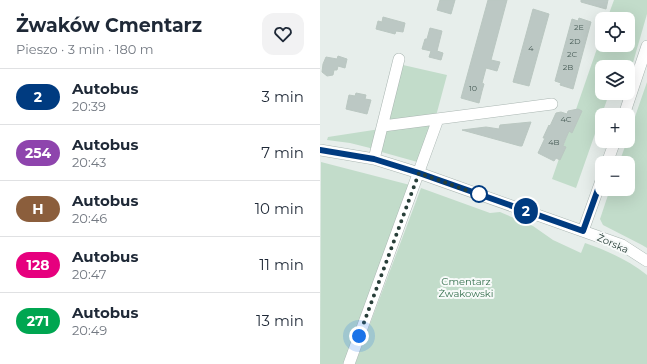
<!DOCTYPE html>
<html lang="pl">
<head>
<meta charset="utf-8">
<style>
	:root { --surface:#fff; --page:#f2f2f3; --text:#1f2937; --muted:#747a83; --line:#e0e1e3 }
	body { margin:0; font-family:Montserrat,sans-serif; background:var(--page); color:var(--text); height:100vh; display:flex; flex-direction:column; font-size:15px; white-space:nowrap }
	* { box-sizing:border-box; margin:0 }
	p { font-size:13px; color:var(--muted) }
	.icon { flex:none; width:22px; height:22px; fill:none; stroke:currentColor; stroke-width:2; stroke-linecap:round; stroke-linejoin:round }
	.map { position:relative; flex:1; overflow:hidden }
	.drawer { display:flex; flex-direction:column; background:var(--surface); width:320px }
	.drawer>* { flex:none }
	.badge { padding:0 8px; border-radius:13px; font-size:14px; line-height:26px }
	.controls { position:absolute; left:275px; top:12px; display:grid; gap:8px }
	.controls a { display:grid; place-items:center; width:40px; height:40px; border-radius:8px; background:var(--surface); box-shadow:0 4px 16px #0002; font-size:20px }
	.you { position:absolute; width:20px; height:20px; margin:-10px; border:3px solid #fff; border-radius:50%; background:#1a73e8; box-shadow:0 0 0 6px #1a73e833 }
	.map>.badge { position:absolute; translate:-50% -50%; box-shadow:0 0 0 2px #fff }
	.round { display:grid; place-items:center; flex:none; width:42px; height:42px; border-radius:12px; background:var(--page) }
	.summary { display:flex; align-items:center; justify-content:space-between; height:68px; padding:0 16px }
	h1 { font-size:19px; font-weight:700; line-height:30px }
	ul { padding:0; list-style:none }
	li { display:flex; align-items:center; gap:12px; height:56px; padding:0 16px; border-top:1px solid var(--line) }
	li div { flex:1 }
	li b { display:block; font-size:15px }
	li em { font-style:normal }
	li .badge { min-width:44px; font-weight:700; text-align:center }
	main { display:flex; flex:1; min-height:0 }
	.map>svg:first-child { display:block }
	.green { fill:#c2dcca }
	.building { fill:#bcc8c4; stroke:#bac7c1 }
	.lines { fill:none; stroke-linecap:round; stroke-linejoin:round }
	.minor-casing { stroke:#aab6b2; stroke-width:12 }
	.minor { stroke:#fff; stroke-width:11 }
	.line-casing { stroke:#fff; stroke-width:9 }
	.line { stroke:#003b80; stroke-width:6 }
	.walk { stroke:#273e38; stroke-width:4; stroke-dasharray:0 7.2 }
	.stop-dot { fill:#fff; stroke:#003b80; stroke-width:2 }
	.labels { text-anchor:middle; stroke-width:4; stroke-linejoin:round; paint-order:stroke }
	.number-label { font-size:8px; fill:#4c605b }
	.street-label { font-size:10px; fill:#273e38; stroke:#f7faf9 }
	.park-label { font-size:10px; fill:#36704e; stroke:#f7faf9 }
</style>
</head>
<body>
<main>
<section class="drawer">
<div class="summary"><div><h1>Żwaków Cmentarz</h1><p>Pieszo · 3 min · 180 m</p></div><a class="round"><svg class="icon" aria-label="heart" viewBox="0 0 24 24"><path d="M12 20l-8-8c-3-5 5-10 8-4 3-6 11-1 8 4z"/></svg></a></div>
<ul>
<li><span class="badge" style="background:#003b80;color:#fff">2</span><div><b>Autobus</b><p>20:39</p></div><em>3 min</em></li>
<li><span class="badge" style="background:#8e44ad;color:#fff">254</span><div><b>Autobus</b><p>20:43</p></div><em>7 min</em></li>
<li><span class="badge" style="background:#8b5e3c;color:#fff">H</span><div><b>Autobus</b><p>20:46</p></div><em>10 min</em></li>
<li><span class="badge" style="background:#e6007e;color:#fff">128</span><div><b>Autobus</b><p>20:47</p></div><em>11 min</em></li>
<li><span class="badge" style="background:#00a651;color:#fff">271</span><div><b>Autobus</b><p>20:49</p></div><em>13 min</em></li>
</ul>
</section>
<div class="map">
<svg width="327" height="364" viewBox="0 0 327 364">
	<rect width="100%" height="100%" fill="#e7eeeb"/>
	<!-- green -->
	<path class="green" d="M 294,0 L 327,0 L 327,14 L 308,80 L 308,67 L 282,67 L 282,93 L 304,93 L 303,96 L 289,94 L 256,188 L 232,179 L 282,34 L 282,45 L 308,45 L 308,19 L 287,19 Z
		M 83,65 L 127,75 L 116,116 L 67,123 Z
		M 327,82 L 327,248 L 322,245 L 283,225 L 280,219 L 290,189 L 308,189 L 308,163 L 299,163 L 307,141 L 308,141 L 308,137 Z
		M 115,122 L 101,163 L 58,151 L 65,129 Z
		M 60,129 L 54,149 L 30,143 L 7,140 L 8,137 Z
		M 1,162 L 90,185 L 24,364 L 0,364 Z
		M 101,188 L 170,213 L 180,212 L 213,226 L 233,240 L 261,253 L 265,243 C 288,251 308,260 327,275 L 327,364 L 35,364 Z"/>
	<!-- building -->
	<path class="building" d="M 120,0 L 135,0 L 131,14 L 117,10 Z
		M 168,0 L 187,0 L 171,60 L 180,62 L 177,71 L 166,68 L 162,83 L 164,84 L 162,91 L 159,103 L 141,98 Z
		M 261,0 L 288,0 L 286,9 L 261,2 Z
		M 213,9 L 229,14 L 209,86 L 193,82 Z
		M 63,17 L 85,23 L 83,32 L 76,31 L 75,34 L 56,29 L 58,21 L 62,22 Z
		M 259,18 L 271,22 L 253,89 L 240,85 L 241,83 L 235,81 L 252,19 L 258,21 Z
		M 110,28 L 122,31 L 117,51 L 123,53 L 121,60 L 109,57 L 111,51 L 102,49 L 105,39 L 107,39 Z
		M 18,56 L 27,59 L 25,68 L 18,66 L 17,70 L 14,70 L 13,75 L 7,76 L 2,72 L 3,64 L 6,57 L 17,59 Z
		M 36,93 L 46,95 L 45,99 L 51,100 L 47,114 L 26,109 L 29,95 L 35,96 Z
		M 258,109 L 262,111 L 252,133 L 249,131 L 246,138 L 243,146 L 246,147 L 240,160 L 236,158 L 234,161 L 218,153 L 225,138 L 223,138 L 229,125 L 230,126 L 236,113 L 241,112 L 247,114 L 248,111 Z
		M 211,122 L 202,146 L 200,146 L 142,130 L 166,127 L 179,129 L 180,125 Z"/>
	<g class="lines">
		<defs>
			<path id="minor" d="M 304,115 L 327,46
				M 63,126 L 232,104
				M 0,150 L 54,159 L 99,173 L 302,245 L 327,261
				M 54,159 L 79,59
				M 287,163 L 295,141
				M 263,231 L 282,178
				M 29,364 L 118,119"/>
		</defs>
		<!-- minor casing -->
		<use href="#minor" class="minor-casing"/>
		<!-- minor -->
		<use href="#minor" class="minor"/>
	</g>
	<g class="lines">
		<defs>
			<path id="line" d="M 0,150 L 54,159 L 99,173 L 263,231 L 282,178"/>
		</defs>
		<!-- line casing -->
		<use href="#line" class="line-casing"/>
		<!-- line -->
		<use href="#line" class="line"/>
		<!-- walk -->
		<path class="walk" d="M 39,336 L 99,173 L 162,196 L 159,194"/>
	</g>
	<!-- markers -->
	<circle class="stop-dot" cx="159" cy="194" r="8"/>
	<g class="labels">
		<!-- number labels -->
		<g class="number-label">
			<text x="259" y="30">2E</text>
			<text x="255" y="44">2D</text>
			<text x="211" y="51">4</text>
			<text x="252" y="57">2C</text>
			<text x="248" y="70">2B</text>
			<text x="153" y="91">10</text>
			<text x="246" y="122">4C</text>
			<text x="234" y="145">4B</text>
		</g>
		<!-- street labels -->
		<g class="street-label">
			<text transform="translate(293 243) rotate(24)" y="4">Żorska</text>
		</g>
		<!-- park labels -->
		<g class="park-label">
			<text x="146" y="285">Cmentarz<tspan x="146" dy="12">Żwakowski</tspan></text>
		</g>
	</g>
</svg>
<div class="controls">
<a><svg class="icon" aria-label="locate" viewBox="0 0 24 24"><circle cx="12" cy="12" r="6"/><path d="M12 2v4M12 18v4M2 12h4M18 12h4"/></svg></a>
<a><svg class="icon" aria-label="layers" viewBox="0 0 24 24"><path d="M12 4l9 5-9 5-9-5zM3 14l9 5 9-5"/></svg></a>
<a>+</a>
<a>−</a>
</div>
<div class="you" style="left:39px;top:336px"></div>
<b class="badge" style="left:206px;top:211px;background:#003b80;color:#fff">2</b>
</div>
</main>
</body>
</html>
